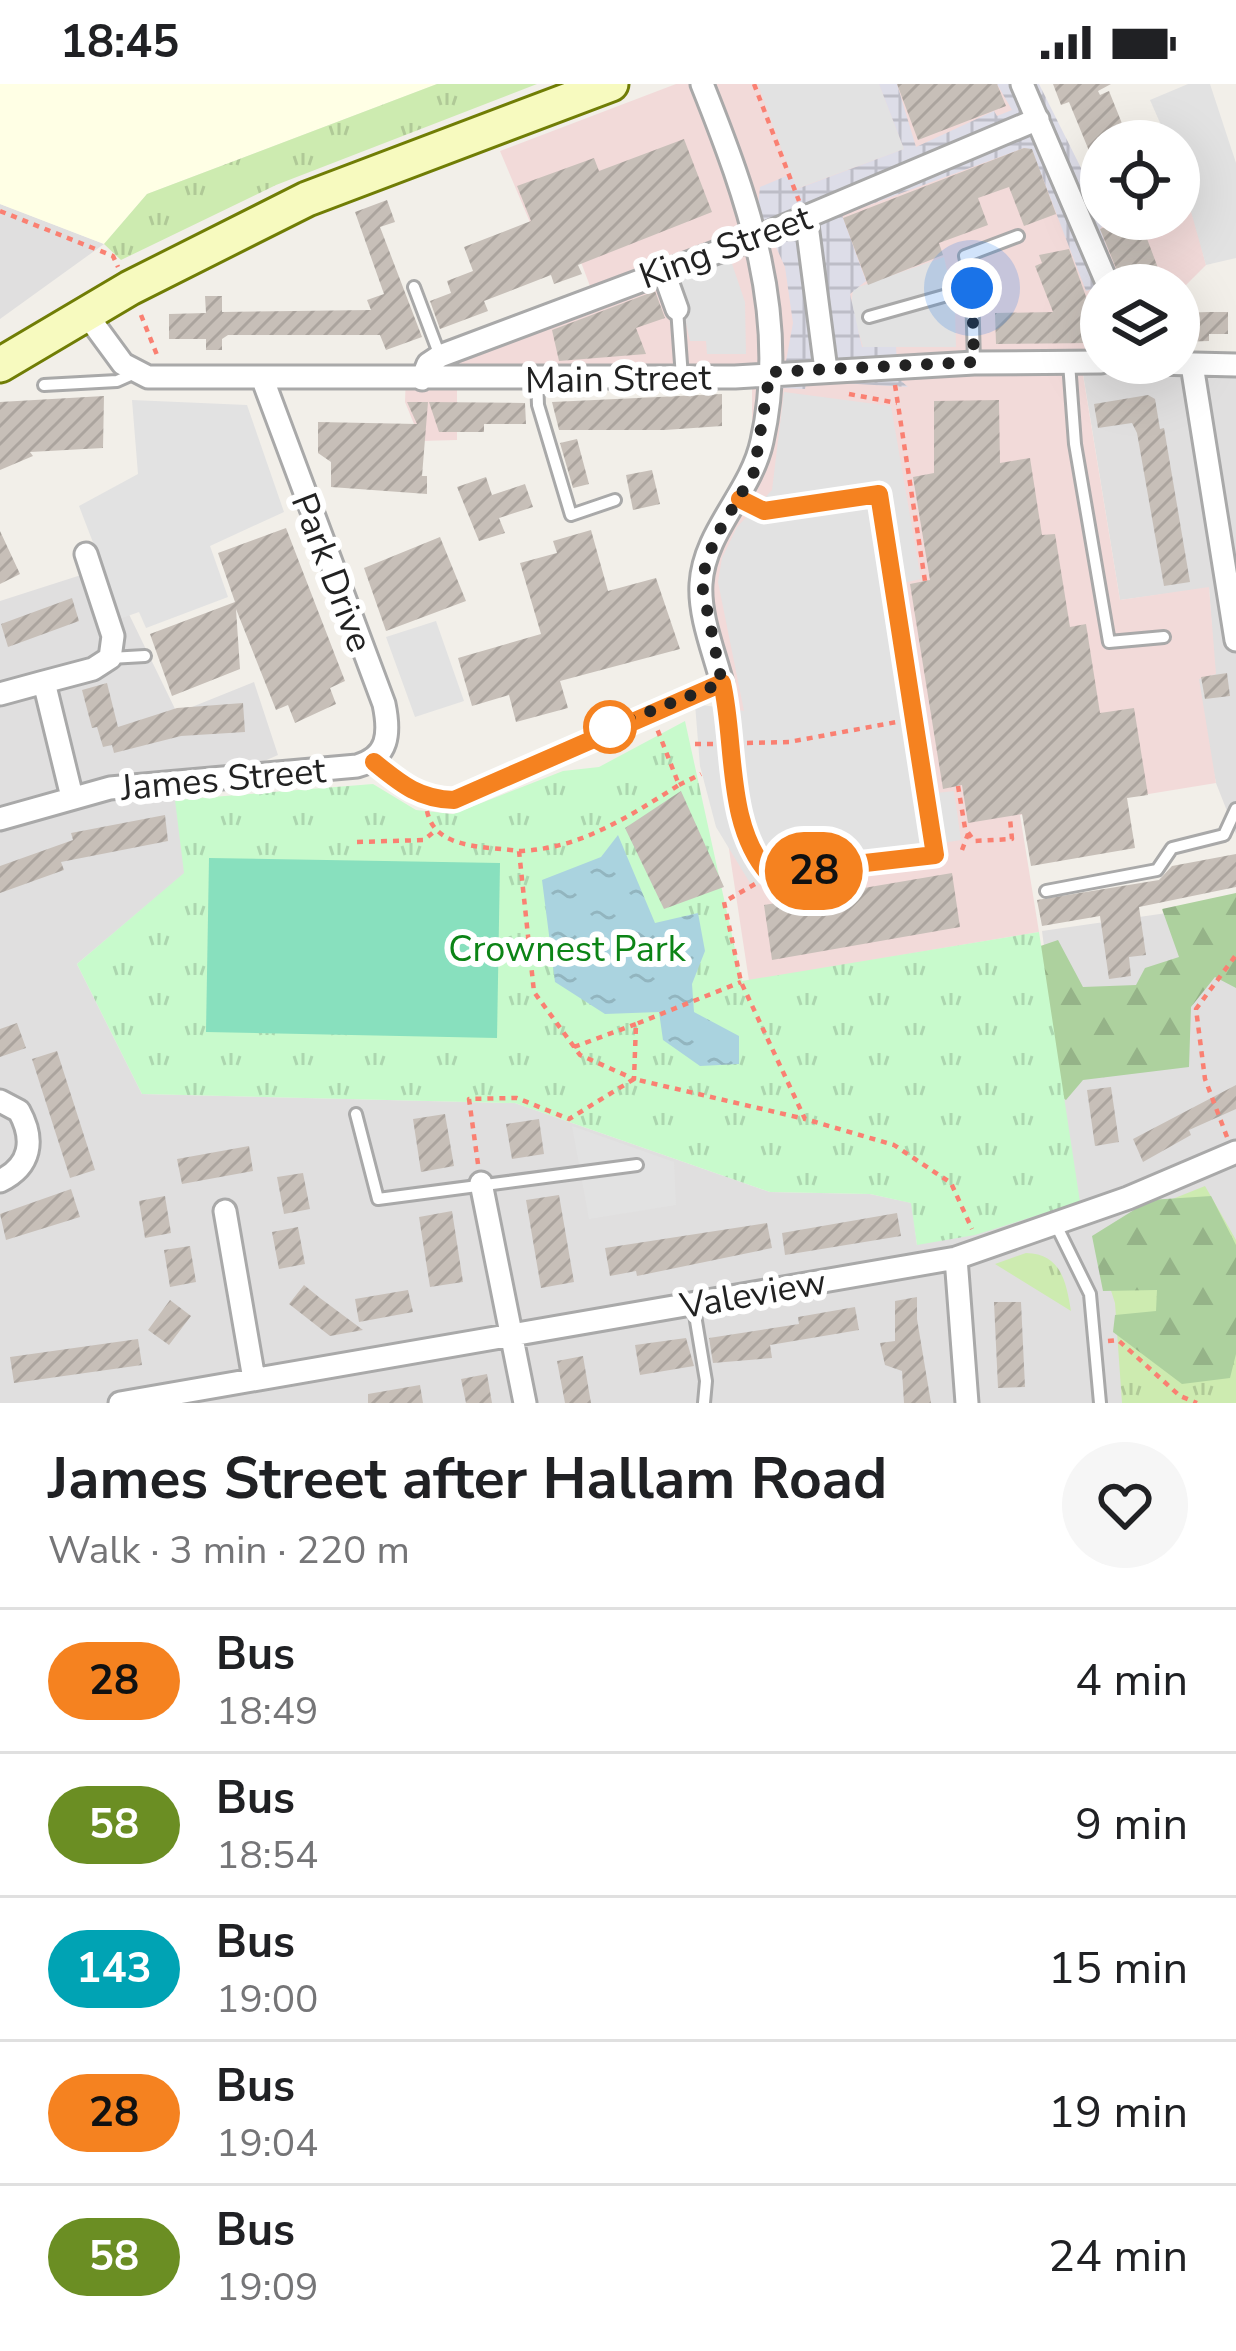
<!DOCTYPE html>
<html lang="en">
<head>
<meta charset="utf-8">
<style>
	:root { --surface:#fff; --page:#f6f6f6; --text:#202124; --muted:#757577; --line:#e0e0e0 }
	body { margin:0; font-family:"Nunito Sans",sans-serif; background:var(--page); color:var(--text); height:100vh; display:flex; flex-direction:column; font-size:45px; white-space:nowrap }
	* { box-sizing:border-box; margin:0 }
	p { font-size:39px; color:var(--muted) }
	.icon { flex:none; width:66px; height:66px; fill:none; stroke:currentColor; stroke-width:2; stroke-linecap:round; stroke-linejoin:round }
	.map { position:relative; height:1319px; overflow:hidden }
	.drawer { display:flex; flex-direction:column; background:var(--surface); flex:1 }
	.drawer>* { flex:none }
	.badge { padding:0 24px; border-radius:39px; font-size:42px; line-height:78px }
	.tools { position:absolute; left:1080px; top:36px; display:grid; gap:24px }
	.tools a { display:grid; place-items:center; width:120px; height:120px; border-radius:50%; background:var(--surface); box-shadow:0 12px 48px #0002; font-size:60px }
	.you { position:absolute; width:60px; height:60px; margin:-30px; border:9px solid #fff; border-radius:50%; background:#1a73e8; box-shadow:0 0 0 18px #1a73e833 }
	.map>.badge { position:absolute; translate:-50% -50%; box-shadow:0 0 0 6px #fff }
	.round { display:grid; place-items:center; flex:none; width:126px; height:126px; border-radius:63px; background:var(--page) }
	.overview { display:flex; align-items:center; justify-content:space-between; height:204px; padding:0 48px }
	h1 { font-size:57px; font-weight:700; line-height:90px }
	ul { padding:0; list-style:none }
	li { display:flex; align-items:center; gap:36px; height:144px; padding:0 48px; border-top:3px solid var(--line) }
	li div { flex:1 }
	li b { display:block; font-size:45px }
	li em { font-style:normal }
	li .badge { min-width:132px; font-weight:700; text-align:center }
	.status { display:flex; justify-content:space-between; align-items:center; height:84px; padding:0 60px; background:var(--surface); direction:ltr }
	.status svg { height:33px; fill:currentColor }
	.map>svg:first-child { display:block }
	.residential { fill:#e0dfdf }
	.commercial { fill:#f2dad9 }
	.education { fill:#ffffe5 }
	.grass { fill:url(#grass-tufts) }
	.forest { fill:url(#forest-firs) }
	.park { fill:url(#park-tufts) }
	.pitch { fill:#88e0be }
	.parking { fill:#e2e2e2 }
	.plaza { fill:url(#plaza-grid) }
	.water { fill:url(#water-ripples) }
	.building { fill:url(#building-hatch) }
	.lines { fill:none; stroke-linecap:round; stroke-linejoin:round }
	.lane-casing { stroke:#a9a9a9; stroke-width:16 }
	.street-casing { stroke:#a9a9a9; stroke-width:27 }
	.secondary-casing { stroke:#707d05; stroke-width:39 }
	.path { stroke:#fa8072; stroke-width:4.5; stroke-dasharray:6 6; stroke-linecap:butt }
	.lane { stroke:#fff; stroke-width:10 }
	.street { stroke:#fff; stroke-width:21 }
	.secondary { stroke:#f7fabf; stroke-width:33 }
	.line-casing { stroke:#fff; stroke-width:27 }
	.line { stroke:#f58220; stroke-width:18 }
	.walk { stroke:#222; stroke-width:12; stroke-dasharray:0 21.6 }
	.stop-dot { fill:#fff; stroke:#f58220; stroke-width:6 }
	.labels { text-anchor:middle; stroke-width:12; stroke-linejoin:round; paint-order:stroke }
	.street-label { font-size:36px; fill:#222; stroke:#fff }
	.park-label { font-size:36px; fill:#0c8416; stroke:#fff }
</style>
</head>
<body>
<div class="status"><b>18:45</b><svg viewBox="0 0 49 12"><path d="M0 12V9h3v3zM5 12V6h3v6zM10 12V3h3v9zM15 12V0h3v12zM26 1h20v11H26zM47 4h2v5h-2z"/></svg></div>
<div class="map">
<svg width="1236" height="1319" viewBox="0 0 1236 1319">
	<defs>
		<pattern id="grass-tufts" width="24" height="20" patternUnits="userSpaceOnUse" patternTransform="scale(3)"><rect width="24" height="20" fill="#cdebb0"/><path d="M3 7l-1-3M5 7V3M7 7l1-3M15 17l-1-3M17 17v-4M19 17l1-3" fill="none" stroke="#b0c997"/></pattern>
		<pattern id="forest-firs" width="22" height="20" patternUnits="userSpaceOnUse" patternTransform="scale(3)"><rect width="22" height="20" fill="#add19e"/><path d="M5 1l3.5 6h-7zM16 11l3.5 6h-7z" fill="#95b388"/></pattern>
		<pattern id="park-tufts" width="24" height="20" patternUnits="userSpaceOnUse" patternTransform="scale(3)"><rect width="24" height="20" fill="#c8facc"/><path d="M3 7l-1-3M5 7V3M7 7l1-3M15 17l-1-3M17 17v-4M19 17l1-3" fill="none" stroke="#acd6af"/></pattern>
		<pattern id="plaza-grid" width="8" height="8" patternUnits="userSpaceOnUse" patternTransform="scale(3)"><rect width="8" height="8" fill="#dddde8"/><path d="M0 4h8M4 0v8" fill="none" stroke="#bdbdc7"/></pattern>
		<pattern id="water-ripples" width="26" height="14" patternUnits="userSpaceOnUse" patternTransform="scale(3)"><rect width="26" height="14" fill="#aad3df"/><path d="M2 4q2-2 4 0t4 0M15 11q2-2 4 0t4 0" fill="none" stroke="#92b5bf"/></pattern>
		<pattern id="building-hatch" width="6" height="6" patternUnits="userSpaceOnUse" patternTransform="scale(3)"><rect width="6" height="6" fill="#c7bfb8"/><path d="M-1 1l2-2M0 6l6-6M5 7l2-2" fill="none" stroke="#aba49e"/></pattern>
	</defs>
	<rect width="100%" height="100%" fill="#f2efe9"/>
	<!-- residential -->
	<path class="residential" d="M 0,120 L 104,160 L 0,235 Z
		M 1236,289 L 1236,750 L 1216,699 L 1194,590 L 1215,590 L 1209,504 L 1120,516 L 1083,290 Z
		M 106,483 L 177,629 L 254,598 L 278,671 L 176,716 L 185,789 L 77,880 L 142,1010 L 515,1019 L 770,1108 L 870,1110 L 912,1119 L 917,1161 L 1060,985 L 1042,847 L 1236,819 L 1236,1319 L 0,1319 L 0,517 Z"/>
	<!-- commercial -->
	<path class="commercial" d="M 676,0 L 1013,0 L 1066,120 L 1101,124 L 1101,135 L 1179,135 L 1179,104 L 1186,102 L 1206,181 L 1179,208 L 1179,201 L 1101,201 L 1101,279 L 1135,279 L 1083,291 L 1120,516 L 1209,503 L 1216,590 L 1199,595 L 1216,699 L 1020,731 L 1039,848 L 749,897 L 718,693 L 713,489 L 752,371 L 752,292 L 457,295 L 457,356 L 421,357 L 405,318 L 406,290 L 596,218 L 570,149 L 540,162 L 500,67 Z"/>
	<!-- education -->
	<path class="education" d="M 0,0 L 437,0 L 147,110 L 104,160 L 0,120 Z"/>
	<!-- grass -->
	<path class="grass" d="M 437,0 L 537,0 L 276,101 L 121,176 L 104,160 L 147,110 Z
		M 1205,1102 L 1236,1156 L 1236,1319 L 1122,1319 L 1115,1219 L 1098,1166 L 1103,1149 L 1115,1138 Z
		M 1026,1169 C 1061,1170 1066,1197 1071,1227 L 995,1180 Z"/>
	<!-- forest -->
	<path class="forest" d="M 1236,809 L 1236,904 L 1215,893 L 1191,923 L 1189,983 L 1083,996 L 1066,1016 L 1035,996 L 1017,870 L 1058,856 L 1083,903 L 1136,901 L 1145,884 L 1179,873 L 1162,825 Z
		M 1211,1112 L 1236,1161 L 1236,1270 L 1230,1294 L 1182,1300 L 1113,1248 L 1115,1231 L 1156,1227 L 1157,1206 L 1103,1207 L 1092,1152 L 1150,1116 Z"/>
	<!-- park -->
	<path class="park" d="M 685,637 L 742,897 L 1039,848 L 1080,1118 L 975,1151 L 917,1161 L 911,1119 L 870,1110 L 770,1108 L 515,1019 L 142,1010 L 77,880 L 184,789 L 175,716 L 373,700 L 416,726 L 453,730 L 563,687 L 599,683 Z"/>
	<!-- pitch -->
	<path class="pitch" d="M 209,774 L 500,779 L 497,954 L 206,948 Z"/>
	<!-- parking -->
	<path class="parking" d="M 758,0 L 879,0 L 904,65 L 796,105 Z
		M 1188,0 L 1210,0 L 1236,79 L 1236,174 L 1206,181 L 1179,85 L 1179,57 L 1168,57 L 1150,16 Z
		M 944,173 L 955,225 L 956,263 L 863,263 L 851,222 L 853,205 Z
		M 730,174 L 745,218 L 746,270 L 707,270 L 706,257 L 690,257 L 676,195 Z
		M 784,308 L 891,322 L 921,495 L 903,499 L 936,709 L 954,707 L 961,756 L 783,784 L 753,804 L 716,743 L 700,682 L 695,620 L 744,627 L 718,498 L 722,474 L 737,443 L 772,406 Z
		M 132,316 L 247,321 L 284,428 L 210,462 L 228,513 L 146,544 L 139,528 L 122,534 L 79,422 L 138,390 Z
		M 436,537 L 464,617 L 415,633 L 386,553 Z
		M 572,1042 L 674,1078 L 676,1121 L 589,1135 Z"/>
	<!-- plaza -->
	<path class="plaza" d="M 879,0 L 897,0 L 916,63 L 994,27 L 997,32 L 1012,26 L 997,0 L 1039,0 L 1097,116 L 1104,140 L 1100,145 L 1119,197 L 1086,207 L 1032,66 L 1024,64 L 842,131 L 866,197 L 850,210 L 862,263 L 896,263 L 898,294 L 908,303 L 807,297 L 805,305 L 781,304 L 793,239 L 785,183 L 758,123 L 760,103 L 791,90 L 797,105 L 904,65 Z"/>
	<!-- water -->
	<path class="water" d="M 618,751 L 655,839 L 698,829 L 705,867 L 692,900 L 694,928 L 739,952 L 739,980 L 700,982 L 663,956 L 659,928 L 605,930 L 555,898 L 542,796 L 601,773 Z"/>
	<!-- building -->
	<path class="building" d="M 897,0 L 997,0 L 1006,22 L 918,56 Z
		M 1053,0 L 1111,0 L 1098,7 L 1100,11 L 1109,7 L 1129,57 L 1101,57 L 1101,96 L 1069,18 L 1061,21 Z
		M 684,55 L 712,128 L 578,181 L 582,190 L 554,200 L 551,191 L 484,217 L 488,227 L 440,245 L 430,217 L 451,209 L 447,197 L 473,187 L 464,163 L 531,137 L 517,102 L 594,74 L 599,87 Z
		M 1024,64 L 1032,65 L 1056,130 L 1024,142 L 1009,103 L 978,114 L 988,141 L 939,159 L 943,171 L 868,201 L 843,134 Z
		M 387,116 L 395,138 L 380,143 L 422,253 L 386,266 L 380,251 L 228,251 L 222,255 L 222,266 L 206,266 L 206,255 L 169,255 L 169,230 L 206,229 L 205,212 L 222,212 L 222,228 L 371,226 L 367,216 L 384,210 L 355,128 Z
		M 1125,135 L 1139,135 L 1146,152 L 1158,184 L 1147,188 L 1149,201 L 1123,201 L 1100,145 Z
		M 1069,165 L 1100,252 L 1095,259 L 996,260 L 995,229 L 1053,228 L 1035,182 L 1042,179 L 1039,171 Z
		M 655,207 L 665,234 L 636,244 L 646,270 L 559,277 L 552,246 Z
		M 1208,228 L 1228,228 L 1228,250 L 1209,250 L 1209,257 L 1179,258 L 1179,229 Z
		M 722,310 L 722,342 L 665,346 L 559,346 L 552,318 Z
		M 1148,311 L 1155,315 L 1160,345 L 1164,344 L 1190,498 L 1164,502 L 1137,349 L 1132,339 L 1098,344 L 1094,320 Z
		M 104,312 L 103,364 L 30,368 L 33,372 L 0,386 L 0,318 Z
		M 999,316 L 1000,379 L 1030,374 L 1042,451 L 1055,450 L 1070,543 L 1086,540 L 1100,629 L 1134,624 L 1148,711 L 1127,714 L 1135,764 L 1031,782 L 1022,730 L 968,739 L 962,701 L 943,705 L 910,500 L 930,496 L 913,393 L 934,389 L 934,317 Z
		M 407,318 L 428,318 L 422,392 L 427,392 L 427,410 L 331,403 L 331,378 L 318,369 L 318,338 L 417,340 Z
		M 429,318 L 525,319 L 526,340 L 484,340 L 484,348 L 439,348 Z
		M 577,355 L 589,400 L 573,404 L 560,359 Z
		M 652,386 L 660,420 L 633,426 L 626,391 Z
		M 486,393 L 492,411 L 525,400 L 533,423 L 499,434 L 505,449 L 479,457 L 457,403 Z
		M 286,444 L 345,597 L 330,604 L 336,620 L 295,639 L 288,621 L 276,626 L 236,525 L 240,585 L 172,612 L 150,550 L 235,518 L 218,469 Z
		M 591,446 L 608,507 L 656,494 L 680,565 L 560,597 L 568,624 L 516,638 L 509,611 L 472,622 L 458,574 L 541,550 L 520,479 L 557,469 L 553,457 Z
		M 0,447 L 20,490 L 0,500 Z
		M 440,453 L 466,517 L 386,547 L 364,484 Z
		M 72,514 L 79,537 L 8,563 L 1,540 Z
		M 1227,589 L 1230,612 L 1205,615 L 1201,593 Z
		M 107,599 L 118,643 L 177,624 L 243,619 L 245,648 L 181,652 L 114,669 L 112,661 L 103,663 L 97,643 L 92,644 L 82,606 Z
		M 681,707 L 724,803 L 664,825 L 625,744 Z
		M 165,731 L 168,757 L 61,778 L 64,786 L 0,809 L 0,782 L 73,756 L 71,749 Z
		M 1236,770 L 1236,803 L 1139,823 L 1146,871 L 1129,873 L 1131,892 L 1109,895 L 1100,832 L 1042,842 L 1037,816 L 1159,796 L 1172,782 Z
		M 952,789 L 960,843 L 772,876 L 764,821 Z
		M 17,939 L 26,964 L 0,973 L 0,945 Z
		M 57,967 L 95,1086 L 70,1094 L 32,975 Z
		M 1236,1001 L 1236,1025 L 1189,1046 L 1191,1051 L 1143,1078 L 1133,1055 Z
		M 1111,1003 L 1119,1058 L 1095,1062 L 1087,1006 Z
		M 445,1030 L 454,1082 L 421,1088 L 413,1035 Z
		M 539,1035 L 544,1070 L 512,1075 L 506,1040 Z
		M 249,1062 L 253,1087 L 182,1100 L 177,1075 Z
		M 303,1089 L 310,1125 L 284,1130 L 277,1093 Z
		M 71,1105 L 80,1133 L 6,1156 L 0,1130 Z
		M 559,1111 L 574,1198 L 541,1204 L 526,1116 Z
		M 165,1112 L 171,1149 L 145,1154 L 139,1117 Z
		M 452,1127 L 463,1198 L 430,1203 L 419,1133 Z
		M 897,1129 L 901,1152 L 785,1171 L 782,1149 Z
		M 767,1139 L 772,1164 L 637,1192 L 636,1187 L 610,1192 L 605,1164 Z
		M 298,1143 L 305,1180 L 279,1185 L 272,1148 Z
		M 190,1162 L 196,1198 L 170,1203 L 164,1166 Z
		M 304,1201 L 320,1214 L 363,1246 L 330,1252 L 289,1220 Z
		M 408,1206 L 413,1228 L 359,1238 L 355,1215 Z
		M 917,1213 L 917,1235 L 931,1319 L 904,1319 L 902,1287 L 885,1281 L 880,1259 L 895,1257 L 895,1217 Z
		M 170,1216 L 191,1232 L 169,1261 L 148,1246 Z
		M 994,1218 L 1021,1218 L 1025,1303 L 998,1304 Z
		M 855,1223 L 859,1246 L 770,1261 L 772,1274 L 713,1279 L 709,1254 L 799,1240 L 798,1233 Z
		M 686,1254 L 694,1282 L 640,1291 L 635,1261 Z
		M 138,1255 L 142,1281 L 14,1299 L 10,1273 Z
		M 583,1272 L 591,1319 L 565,1319 L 557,1277 Z
		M 487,1290 L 492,1319 L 466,1319 L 461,1295 Z
		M 420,1301 L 423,1319 L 368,1319 L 368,1310 Z"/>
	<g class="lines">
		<defs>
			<path id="lane" d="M 414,203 L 440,272
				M 677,225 L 682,293
				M 869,233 L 972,204
				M 974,279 L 972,204 L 965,172 L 1018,152
				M 1069,279 L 1075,360 L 1109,558 L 1164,553
				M 537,295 L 538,321 L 571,431 L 615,416
				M 44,301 L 117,297 L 135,289
				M 110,574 L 145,572
				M 374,678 L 410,707 L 454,716 L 722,599 C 736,659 725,741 769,790 L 935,771 L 879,410 L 764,427 L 740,415
				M 1046,807 L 1157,786 L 1172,764 L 1224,751 L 1236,725
				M 356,1030 L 378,1115 L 637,1081
				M 1056,1141 L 1090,1210 L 1100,1319
				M 693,1219 L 706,1297 L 704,1319"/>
			<path id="street" d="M 702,0 C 748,115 790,232 762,357 C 751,409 704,447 701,500 C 699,532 714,568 722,599
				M 1022,0 L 1108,201
				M 806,133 L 826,286
				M 663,186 L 677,225
				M 87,231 L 123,280 L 148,293 L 735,293 L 974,279 L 1101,278
				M 1153,279 L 1236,281
				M 1192,281 L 1236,556
				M 422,295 L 428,280 L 440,272 L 768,149 L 1038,35
				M 44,598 L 93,585 L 110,574 L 113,552 L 86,470
				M 0,610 L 44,598 L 72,713
				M 0,735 L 110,704 L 357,682 C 389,673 390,649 384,620 L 263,296
				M 0,1017 L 19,1027 C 35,1056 31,1082 0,1097
				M 481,1099 L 525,1319
				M 225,1127 L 254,1295
				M 956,1174 L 967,1319
				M 120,1319 L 956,1174 L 1128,1114 L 1236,1068"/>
			<path id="secondary" d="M 0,281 L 130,204 L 307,115 L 611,0"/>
		</defs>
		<!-- lane casing -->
		<use href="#lane" class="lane-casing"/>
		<!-- street casing -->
		<use href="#street" class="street-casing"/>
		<!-- secondary casing -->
		<use href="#secondary" class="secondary-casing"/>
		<!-- path -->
		<path class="path" d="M 754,0 L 799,117
			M 0,127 L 113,172 L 118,183
			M 141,231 L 157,271
			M 895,301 L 925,497
			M 849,310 L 897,319
			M 747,659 L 789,658 L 902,637
			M 695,660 L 718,660
			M 679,701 L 701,690
			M 958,702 L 965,744 L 974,757 L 1012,755 L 1010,735
			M 427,727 C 435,766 485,762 519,767 L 534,908 L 580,971 L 634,995 L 636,940 L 741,898
			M 357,758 L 424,756 L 435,747
			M 962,766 L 968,750
			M 519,767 C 580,765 628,733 679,701 L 656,642
			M 755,800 L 724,818 L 741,898 L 805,1035 L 894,1061 L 951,1099 L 972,1145
			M 574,963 L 636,940
			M 1227,1053 L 1205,995 L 1196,925 L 1236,871
			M 478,1080 L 469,1015 L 517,1014 L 569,1035 L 634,995 L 805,1035
			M 1108,1257 L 1118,1256 L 1180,1312 L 1197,1319"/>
		<!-- lane -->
		<use href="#lane" class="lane"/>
		<!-- street -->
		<use href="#street" class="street"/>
		<!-- secondary -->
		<use href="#secondary" class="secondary"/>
	</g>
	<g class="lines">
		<defs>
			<path id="line" d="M 374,678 C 400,699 418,715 454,716 L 722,599 C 736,659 725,741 769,790 L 935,771 L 879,410 L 764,427 L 740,415"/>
		</defs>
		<!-- line casing -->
		<use href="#line" class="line-casing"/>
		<!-- line -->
		<use href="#line" class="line"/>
		<!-- walk -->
		<path class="walk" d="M 610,643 L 722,599 L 701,496 L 715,454 L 754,388 L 770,288 L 974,278 L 972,204"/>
	</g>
	<!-- markers -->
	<circle class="stop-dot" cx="610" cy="643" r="24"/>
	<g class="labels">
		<!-- street labels -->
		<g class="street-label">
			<text transform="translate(725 162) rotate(-20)" y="13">King Street</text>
			<text transform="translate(618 294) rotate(-1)" y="13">Main Street</text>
			<text transform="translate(333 488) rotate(69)" y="13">Park Drive</text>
			<text transform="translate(223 694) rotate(-5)" y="13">James Street</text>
			<text transform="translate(753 1209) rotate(-10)" y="13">Valeview</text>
		</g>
		<!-- park labels -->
		<g class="park-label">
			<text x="567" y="877">Crownest Park</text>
		</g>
	</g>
</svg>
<div class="tools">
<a><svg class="icon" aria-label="locate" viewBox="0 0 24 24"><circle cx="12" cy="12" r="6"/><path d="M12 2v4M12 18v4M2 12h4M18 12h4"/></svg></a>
<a><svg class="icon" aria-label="layers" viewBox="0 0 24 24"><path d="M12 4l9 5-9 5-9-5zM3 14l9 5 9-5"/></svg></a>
</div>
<div class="you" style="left:972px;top:204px"></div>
<b class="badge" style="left:814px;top:787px;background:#f58220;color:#111">28</b>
</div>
<section class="drawer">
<div class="overview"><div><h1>James Street after Hallam Road</h1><p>Walk · 3 min · 220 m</p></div><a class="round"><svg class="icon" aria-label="heart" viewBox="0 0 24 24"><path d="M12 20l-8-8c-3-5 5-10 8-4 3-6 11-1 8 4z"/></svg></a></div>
<ul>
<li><span class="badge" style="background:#f58220;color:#111">28</span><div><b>Bus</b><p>18:49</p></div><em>4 min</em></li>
<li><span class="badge" style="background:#6b8e23;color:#fff">58</span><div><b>Bus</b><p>18:54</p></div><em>9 min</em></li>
<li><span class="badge" style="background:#00a3b4;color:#fff">143</span><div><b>Bus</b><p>19:00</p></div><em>15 min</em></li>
<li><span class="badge" style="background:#f58220;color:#111">28</span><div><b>Bus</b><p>19:04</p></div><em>19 min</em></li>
<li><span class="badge" style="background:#6b8e23;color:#fff">58</span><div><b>Bus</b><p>19:09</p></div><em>24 min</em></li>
</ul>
</section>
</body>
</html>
